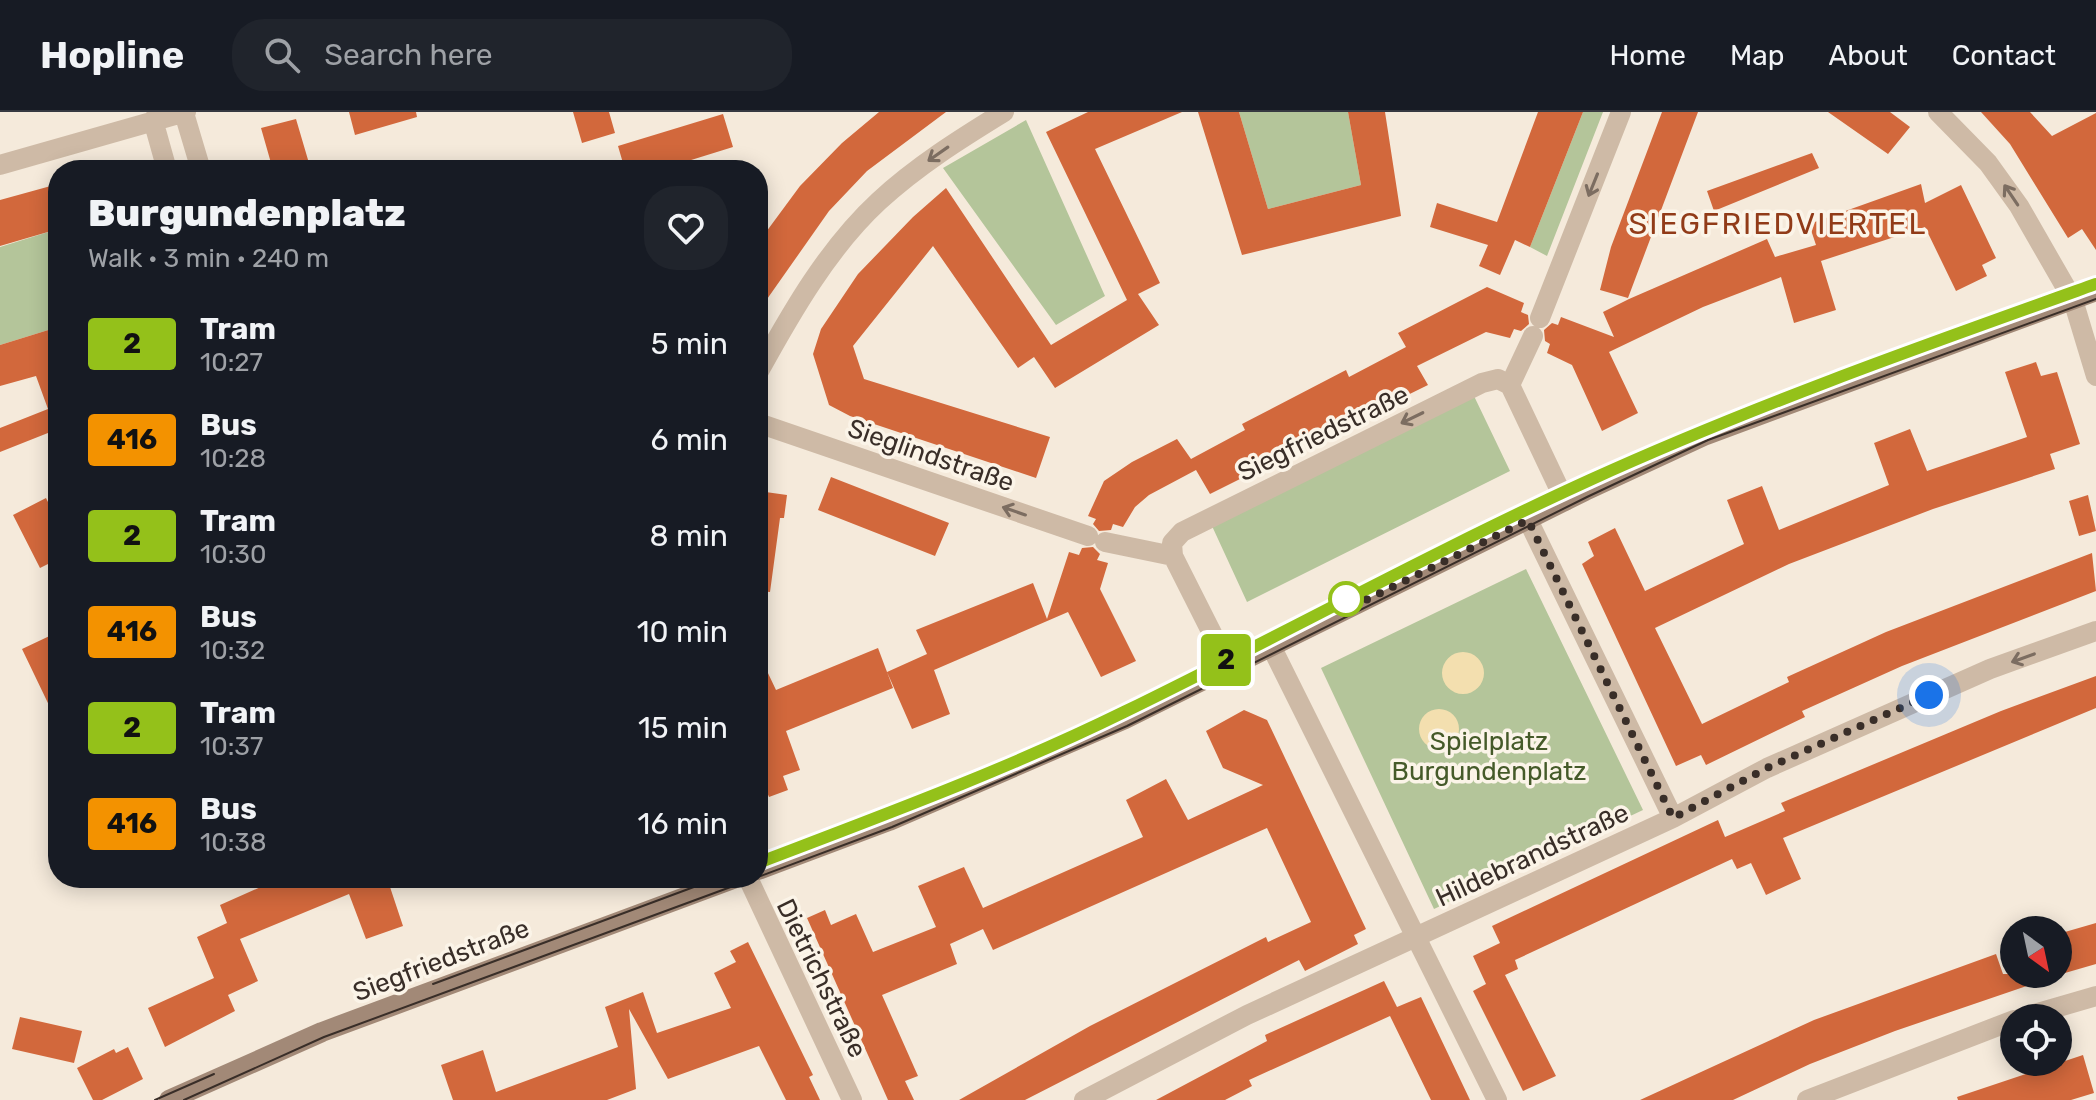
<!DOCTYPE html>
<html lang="en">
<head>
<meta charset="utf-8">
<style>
	:root { --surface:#171b24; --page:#20242c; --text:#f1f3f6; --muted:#9ea1a6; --line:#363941 }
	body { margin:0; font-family:Rubik,sans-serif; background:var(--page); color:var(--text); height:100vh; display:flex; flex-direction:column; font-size:30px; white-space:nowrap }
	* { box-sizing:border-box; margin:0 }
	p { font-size:26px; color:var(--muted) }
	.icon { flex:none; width:44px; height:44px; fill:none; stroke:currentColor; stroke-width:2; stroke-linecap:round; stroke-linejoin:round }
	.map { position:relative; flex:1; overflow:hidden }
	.panel { position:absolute; left:48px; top:48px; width:720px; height:728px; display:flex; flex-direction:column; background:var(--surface); border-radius:32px; box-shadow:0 4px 20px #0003 }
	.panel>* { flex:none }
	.badge { padding:0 16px; border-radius:6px; font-size:28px; line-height:52px }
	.needle { width:52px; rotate:147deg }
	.fabs { position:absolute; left:2000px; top:804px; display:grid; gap:16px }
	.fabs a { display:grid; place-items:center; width:72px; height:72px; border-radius:50%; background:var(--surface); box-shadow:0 4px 20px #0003; font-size:40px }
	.you { position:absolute; width:40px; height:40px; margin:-20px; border:6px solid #fff; border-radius:50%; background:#1a73e8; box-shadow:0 0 0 12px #1a73e833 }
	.map>.badge { position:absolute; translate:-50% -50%; box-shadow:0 0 0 4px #fff }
	.round { display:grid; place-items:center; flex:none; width:84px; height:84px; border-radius:32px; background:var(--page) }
	.head { display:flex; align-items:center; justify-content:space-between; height:136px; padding:0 40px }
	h1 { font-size:38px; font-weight:800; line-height:60px }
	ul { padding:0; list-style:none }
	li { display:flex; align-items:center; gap:24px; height:96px; padding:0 40px }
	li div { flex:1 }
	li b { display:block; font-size:30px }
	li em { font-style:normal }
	li .badge { min-width:88px; font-weight:700; text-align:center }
	header { display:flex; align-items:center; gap:48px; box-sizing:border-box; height:112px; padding:0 40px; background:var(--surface); border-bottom:2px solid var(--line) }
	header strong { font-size:38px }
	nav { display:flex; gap:44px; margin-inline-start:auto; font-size:28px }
	.search { width:560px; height:72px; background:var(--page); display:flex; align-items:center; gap:20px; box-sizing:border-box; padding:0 28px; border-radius:32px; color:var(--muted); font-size:30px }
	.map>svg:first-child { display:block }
	.green { fill:#b4c59a }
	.sand { fill:#f3dfaf }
	.building { fill:#d2683c }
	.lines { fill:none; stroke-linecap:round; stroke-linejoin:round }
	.street { stroke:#cebaa6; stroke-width:20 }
	.secondary { stroke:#a28977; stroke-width:20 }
	.tram { stroke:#392e28; stroke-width:2 }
	.oneway { stroke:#7c6d61 }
	.line-casing { stroke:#fff; stroke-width:18 }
	.line { stroke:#94c11a; stroke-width:12 }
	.walk { stroke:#392e28; stroke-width:8; stroke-dasharray:0 14.4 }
	.stop-dot { fill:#fff; stroke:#94c11a; stroke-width:4 }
	.labels { text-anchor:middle; stroke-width:7; stroke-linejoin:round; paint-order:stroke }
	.street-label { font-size:26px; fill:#392e28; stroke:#fbf4e8 }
	.park-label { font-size:26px; fill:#455a29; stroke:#fbf4e8 }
	.quarter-label { font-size:30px; letter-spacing:2px; fill:#913b18; stroke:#fbf4e8 }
</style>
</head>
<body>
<header>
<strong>Hopline</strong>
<div class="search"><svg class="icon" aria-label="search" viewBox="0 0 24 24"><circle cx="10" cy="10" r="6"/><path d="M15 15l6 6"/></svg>Search here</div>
<nav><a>Home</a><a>Map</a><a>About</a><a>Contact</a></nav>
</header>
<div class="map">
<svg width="2096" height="988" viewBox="0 0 2096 988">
	<rect width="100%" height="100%" fill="#f5eadb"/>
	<!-- green -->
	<path class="green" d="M 1239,0 L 1348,0 L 1361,73 L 1268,97 Z
		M 1583,0 L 1603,0 L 1547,144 L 1530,135 Z
		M 1026,8 L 1105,184 L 1056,213 L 943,56 Z
		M 58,117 L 58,215 L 0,233 L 0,135 Z
		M 1474,284 L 1510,359 L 1247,490 L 1212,414 Z
		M 1526,457 L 1643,698 L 1434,797 L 1321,556 Z"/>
	<!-- sand -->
	<path class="sand" d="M1442 561a21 21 0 1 1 42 0a21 21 0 1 1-42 0Z
		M1419 617a20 20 0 1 1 40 0a20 20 0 1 1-40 0Z"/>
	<!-- building -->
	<path class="building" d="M 349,0 L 416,0 L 417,5 L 355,23 Z
		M 573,0 L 609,0 L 615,21 L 582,31 Z
		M 879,0 L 946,0 L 867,59 L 829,99 L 758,200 L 758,131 L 800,74 L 842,31 Z
		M 1088,0 L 1182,0 L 1095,37 L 1160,171 L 1138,182 L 1159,213 L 1055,276 L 1034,245 L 1018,256 L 933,134 L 853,234 L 864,267 L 1050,325 L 1036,366 L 850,304 L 829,293 L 813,242 L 821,217 L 858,162 L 913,105 L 946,76 L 1051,233 L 1127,188 L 1046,20 Z
		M 1198,0 L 1239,0 L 1268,97 L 1361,73 L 1348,0 L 1385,0 L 1401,104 L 1242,143 Z
		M 1538,0 L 1583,0 L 1530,135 L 1515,128 L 1500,163 L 1479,154 L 1488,133 L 1430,115 L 1437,91 L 1497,110 Z
		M 1662,0 L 1698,0 L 1628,186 L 1600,178 L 1611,135 Z
		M 1828,0 L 1890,0 L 1910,15 L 1888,42 Z
		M 1981,0 L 2030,0 L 2052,24 L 2096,1 L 2096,138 L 2082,117 L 2068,126 L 2010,32 Z
		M 723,2 L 733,35 L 659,58 L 625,58 L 618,34 Z
		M 296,7 L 311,58 L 273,58 L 261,16 Z
		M 1812,41 L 1819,56 L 1714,99 L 1707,79 Z
		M 58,72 L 58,117 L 0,134 L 0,88 Z
		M 1921,72 L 1925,91 L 1961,73 L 1996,146 L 1982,153 L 1987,164 L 1956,179 L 1925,115 L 1821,149 L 1836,198 L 1794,211 L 1781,165 L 1703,195 L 1609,240 L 1638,301 L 1602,319 L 1572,253 L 1547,241 L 1550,232 L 1545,229 L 1544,218 L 1552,211 L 1558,213 L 1561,205 L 1614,225 L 1603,200 L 1629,187 L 1767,127 L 1775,145 L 1816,133 L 1809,112 Z
		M 1487,175 L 1524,191 L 1521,200 L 1528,203 L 1529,212 L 1521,219 L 1514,217 L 1510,226 L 1486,220 L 1417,254 L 1428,273 L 1369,302 L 1365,295 L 1263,348 L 1266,354 L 1210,382 L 1196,358 L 1149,383 L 1135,395 L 1123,415 L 1113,412 L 1111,418 L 1099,419 L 1093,412 L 1096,407 L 1088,404 L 1104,369 L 1132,350 L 1177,327 L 1191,347 L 1245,318 L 1242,312 L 1346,258 L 1349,265 L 1406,235 L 1398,221 Z
		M 58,215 L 58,317 L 0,340 L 0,316 L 48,297 L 36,264 L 0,274 L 0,233 Z
		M 2036,250 L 2041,264 L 2057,260 L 2080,332 L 2050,342 L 2055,357 L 1933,397 L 1789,452 L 1655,516 L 1702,612 L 1789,570 L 1787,565 L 1886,520 L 2092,441 L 2096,479 L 1902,554 L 1802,599 L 1805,605 L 1706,653 L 1701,643 L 1676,654 L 1582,452 L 1594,444 L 1588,430 L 1615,416 L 1645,479 L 1744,432 L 1727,388 L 1762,374 L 1779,418 L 1889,373 L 1874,331 L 1910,317 L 1927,359 L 2027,325 L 2005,260 Z
		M 831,365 L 949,411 L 935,444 L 818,398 Z
		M 758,379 L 787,383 L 784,406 L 780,406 L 770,480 L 758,479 Z
		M 2088,383 L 2096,419 L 2079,424 L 2069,389 Z
		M 46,386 L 58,410 L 58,447 L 40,456 L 13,403 Z
		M 1093,435 L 1100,442 L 1097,448 L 1108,451 L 1100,477 L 1136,549 L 1101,565 L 1068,500 L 934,558 L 950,602 L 912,617 L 887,560 L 927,542 L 916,518 L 1033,471 L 1047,507 L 1069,440 L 1079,443 L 1082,436 Z
		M 58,520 L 58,612 L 22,537 Z
		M 878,536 L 893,576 L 786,619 L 800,658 L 783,664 L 788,678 L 769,685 L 758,658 L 758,540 L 776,578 Z
		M 2096,564 L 2096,596 L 1783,726 L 1801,767 L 1766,783 L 1751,751 L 1737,757 L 1732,747 L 1515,848 L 1518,857 L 1505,863 L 1556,964 L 1523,979 L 1473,879 L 1486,872 L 1473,844 L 1500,831 L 1492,814 L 1718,708 L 1725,725 L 1785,699 L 1781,691 L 2001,599 Z
		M 1244,598 L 1267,608 L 1366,817 L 1354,823 L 1358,832 L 1305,859 L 1299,848 L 1025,988 L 959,988 L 1090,914 L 1266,825 L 1268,830 L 1311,810 L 1267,716 L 993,838 L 983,817 L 950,832 L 957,852 L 882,883 L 918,964 L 905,969 L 914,988 L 888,988 L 807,806 L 825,798 L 831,813 L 856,802 L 873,840 L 936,815 L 918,774 L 964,755 L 983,796 L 1143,725 L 1126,688 L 1166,667 L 1188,708 L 1263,673 L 1223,656 L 1206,619 Z
		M 281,766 L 387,766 L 403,814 L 366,827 L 349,782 L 240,827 L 258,869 L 228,883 L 235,899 L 165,935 L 148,896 L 214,866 L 197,825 L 227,811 L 220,793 Z
		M 2096,811 L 2096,852 L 2058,863 L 2058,822 Z
		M 748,830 L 813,963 L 809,965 L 820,988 L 786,988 L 759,934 L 668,967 L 629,897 L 636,977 L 607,988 L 453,988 L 441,953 L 483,938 L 496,980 L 618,935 L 605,895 L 643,880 L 657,921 L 731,896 L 714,861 L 736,850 L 730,839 Z
		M 1996,842 L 2003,862 L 2047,862 L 2047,867 L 1895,919 L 1810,952 L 1733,988 L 1640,988 L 1814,908 Z
		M 1384,869 L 1397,895 L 1421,885 L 1470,988 L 1431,988 L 1390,904 L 1249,968 L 1252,974 L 1225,988 L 1156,988 L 1267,929 L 1265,923 Z
		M 20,905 L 82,919 L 74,951 L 12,937 Z
		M 128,935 L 143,967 L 102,988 L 93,988 L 77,956 L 114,937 L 116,941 Z
		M 2083,943 L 2094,981 L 2071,988 L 1958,988 L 1957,985 Z"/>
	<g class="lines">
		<!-- street -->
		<path class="street" d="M 1938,0 L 1988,51 L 2019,94 L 2073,188 L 2096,264
			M 184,1 L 201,58
			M 153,8 L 167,58
			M 0,53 L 186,0
			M 1540,206 L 1621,0
			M 758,261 C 791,201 828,136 879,89 C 917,54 960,27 1004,0
			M 1510,273 L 1533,224
			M 758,311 L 1088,424
			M 1528,408 L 1673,706
			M 1105,430 L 1173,444
			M 1271,534 L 1497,988
			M 1229,555 L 1173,444 L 1172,431 L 1182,420 L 1482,271 L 1498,267 L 1510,273 L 1565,389
			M 748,766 L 852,988
			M 2021,906 L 2096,884
			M 1084,988 L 1247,903 L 1673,706 L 1767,656 L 1990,557 L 2096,519
			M 1807,988 L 2014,908"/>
		<!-- secondary -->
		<path class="secondary" d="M 758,758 L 889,709 L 1125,607 L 1585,379 L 1706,323 L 2096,179
			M 169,988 L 322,920 L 736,766"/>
		<!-- tram -->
		<path class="tram" d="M 758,751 C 881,704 1005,657 1124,600 C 1280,524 1432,440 1590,368 C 1755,292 1926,233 2096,172
			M 758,765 L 892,715 L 1127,614 L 1587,385 L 1708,328 L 2096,187
			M 433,872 L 718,766
			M 155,988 L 214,962
			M 184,988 L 324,925 L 755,766"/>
	</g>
	<!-- one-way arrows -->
	<defs><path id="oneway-shaft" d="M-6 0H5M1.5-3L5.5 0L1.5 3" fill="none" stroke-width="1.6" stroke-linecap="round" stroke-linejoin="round" transform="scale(2)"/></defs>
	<g class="oneway">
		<use href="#oneway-shaft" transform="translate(938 42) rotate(145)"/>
		<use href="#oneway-shaft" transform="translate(1593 73) rotate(112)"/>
		<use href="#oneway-shaft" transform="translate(2011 83) rotate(-124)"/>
		<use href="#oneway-shaft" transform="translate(1412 306) rotate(154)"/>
		<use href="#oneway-shaft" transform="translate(1014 399) rotate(-161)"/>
		<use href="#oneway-shaft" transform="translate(2023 546) rotate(160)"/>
	</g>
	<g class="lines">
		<defs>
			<path id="line" d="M 758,751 C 881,704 1006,658 1124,600 C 1280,524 1432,440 1590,368 C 1755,293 1925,233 2096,172"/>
		</defs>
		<!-- line casing -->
		<use href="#line" class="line-casing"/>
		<!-- line -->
		<use href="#line" class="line"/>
		<!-- walk -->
		<path class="walk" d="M 1346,487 L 1350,496 L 1528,408 L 1673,706 L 1767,656 L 1929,583"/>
	</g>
	<!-- markers -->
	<circle class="stop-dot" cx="1346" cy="487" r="16"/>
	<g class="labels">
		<!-- street labels -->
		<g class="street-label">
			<text transform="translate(1323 321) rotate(-26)" y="9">Siegfriedstraße</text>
			<text transform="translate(931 343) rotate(19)" y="9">Sieglindstraße</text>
			<text transform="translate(1532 743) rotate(-25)" y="9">Hildebrandstraße</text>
			<text transform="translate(441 848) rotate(-21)" y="9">Siegfriedstraße</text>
			<text transform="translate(822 866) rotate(64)" y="9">Dietrichstraße</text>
		</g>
		<!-- park labels -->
		<g class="park-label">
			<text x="1489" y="638">Spielplatz<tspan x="1489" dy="30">Burgundenplatz</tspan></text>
		</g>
		<!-- quarter labels -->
		<g class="quarter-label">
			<text x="1778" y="122">SIEGFRIEDVIERTEL</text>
		</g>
	</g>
</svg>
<div class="fabs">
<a><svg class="needle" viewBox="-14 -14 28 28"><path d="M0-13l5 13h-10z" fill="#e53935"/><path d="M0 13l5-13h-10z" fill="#9ea1a6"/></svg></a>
<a><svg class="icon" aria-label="locate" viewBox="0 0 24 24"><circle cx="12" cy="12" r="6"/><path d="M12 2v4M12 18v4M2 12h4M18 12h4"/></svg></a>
</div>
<div class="you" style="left:1929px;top:583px"></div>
<b class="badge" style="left:1226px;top:548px;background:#94c11a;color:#111">2</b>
<section class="panel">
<div class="head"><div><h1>Burgundenplatz</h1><p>Walk · 3 min · 240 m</p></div><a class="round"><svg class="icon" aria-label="heart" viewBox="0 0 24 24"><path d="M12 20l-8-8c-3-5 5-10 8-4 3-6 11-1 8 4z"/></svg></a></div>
<ul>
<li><span class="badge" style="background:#94c11a;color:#111">2</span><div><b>Tram</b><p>10:27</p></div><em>5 min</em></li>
<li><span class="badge" style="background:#f39200;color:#111">416</span><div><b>Bus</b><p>10:28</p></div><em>6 min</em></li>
<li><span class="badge" style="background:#94c11a;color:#111">2</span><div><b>Tram</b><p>10:30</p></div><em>8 min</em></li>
<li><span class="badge" style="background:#f39200;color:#111">416</span><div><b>Bus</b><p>10:32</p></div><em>10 min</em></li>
<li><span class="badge" style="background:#94c11a;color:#111">2</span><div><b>Tram</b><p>10:37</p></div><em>15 min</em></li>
<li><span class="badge" style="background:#f39200;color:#111">416</span><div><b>Bus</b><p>10:38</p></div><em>16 min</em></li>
</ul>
</section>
</div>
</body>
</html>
